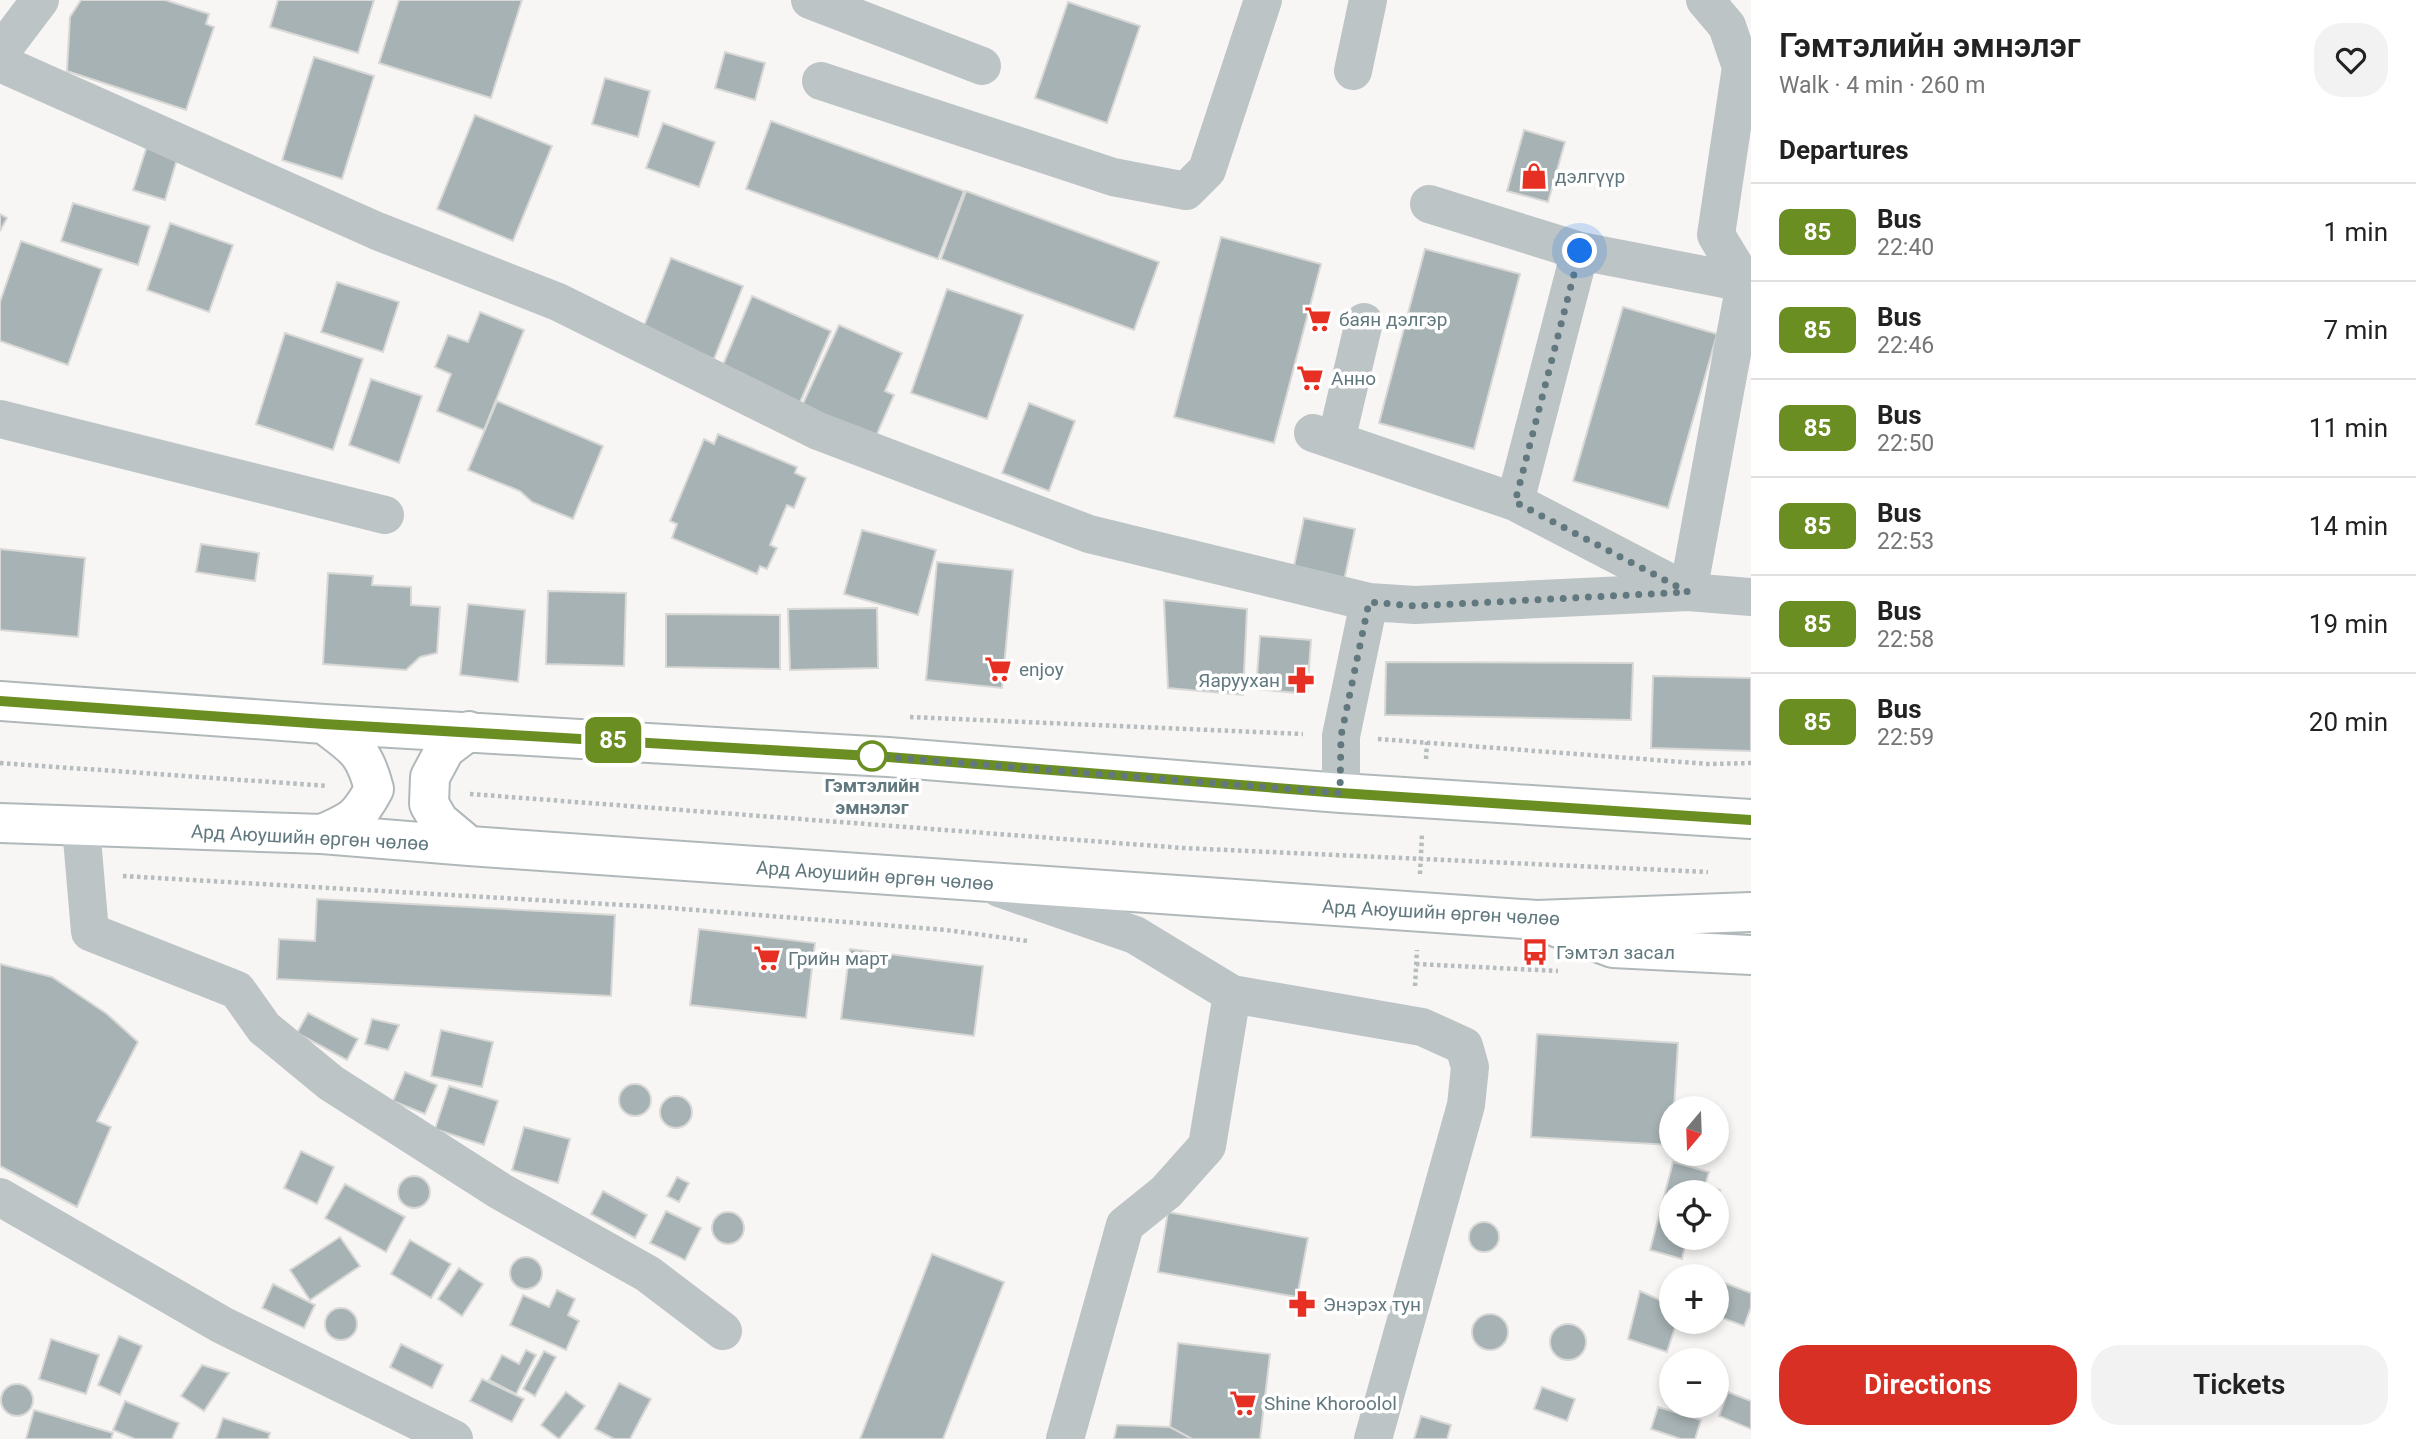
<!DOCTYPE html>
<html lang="en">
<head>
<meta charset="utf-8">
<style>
	:root { --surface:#fff; --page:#f2f2f2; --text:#222; --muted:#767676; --line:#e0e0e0; --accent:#d93025 }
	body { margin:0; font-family:Roboto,sans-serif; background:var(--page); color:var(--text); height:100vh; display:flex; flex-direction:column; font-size:26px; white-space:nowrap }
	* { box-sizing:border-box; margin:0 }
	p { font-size:23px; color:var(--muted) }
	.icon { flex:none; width:38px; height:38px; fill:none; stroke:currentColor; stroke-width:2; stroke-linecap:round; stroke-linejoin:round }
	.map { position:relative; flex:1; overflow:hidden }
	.drawer { display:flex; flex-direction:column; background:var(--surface); width:665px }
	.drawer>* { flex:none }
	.badge { padding:0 14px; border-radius:10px; font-size:24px; line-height:46px }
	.needle { width:46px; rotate:199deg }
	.fabs { position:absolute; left:1659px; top:1096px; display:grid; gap:14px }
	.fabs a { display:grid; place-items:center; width:70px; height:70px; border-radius:50%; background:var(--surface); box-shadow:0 4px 10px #0003; font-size:35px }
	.you { position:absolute; width:35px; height:35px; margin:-18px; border:5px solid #fff; border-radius:50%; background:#1a73e8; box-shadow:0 0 0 10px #1a73e833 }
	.map>.badge { position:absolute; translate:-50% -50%; box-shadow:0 0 0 4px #fff }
	h2 { padding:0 28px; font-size:26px; line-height:63px }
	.round { display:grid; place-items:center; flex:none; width:74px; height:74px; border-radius:28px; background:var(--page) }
	.summary { display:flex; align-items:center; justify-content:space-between; height:119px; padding:0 28px }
	h1 { font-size:33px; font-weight:600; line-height:52px }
	.action { display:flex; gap:14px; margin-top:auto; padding:14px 28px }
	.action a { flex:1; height:80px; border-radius:28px; background:var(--accent); color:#fff; font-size:28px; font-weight:600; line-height:80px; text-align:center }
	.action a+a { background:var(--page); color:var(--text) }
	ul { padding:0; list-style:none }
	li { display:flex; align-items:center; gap:21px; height:98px; padding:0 28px; border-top:2px solid var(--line) }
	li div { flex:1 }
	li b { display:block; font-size:26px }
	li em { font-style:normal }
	li .badge { min-width:77px; font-weight:700; text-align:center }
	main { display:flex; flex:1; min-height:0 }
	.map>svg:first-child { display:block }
	.building { fill:#a7b2b5; stroke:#d8d8d6; stroke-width:2 }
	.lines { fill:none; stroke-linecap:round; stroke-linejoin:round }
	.major-casing { stroke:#b1b8ba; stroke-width:42 }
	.path { stroke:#b7bcbe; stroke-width:4.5; stroke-dasharray:3.5 3.5; stroke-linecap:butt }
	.minor { stroke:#bdc4c6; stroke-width:38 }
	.major { stroke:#fff; stroke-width:38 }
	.line-casing { stroke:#fff; stroke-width:16 }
	.line { stroke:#6b8e23; stroke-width:10 }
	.walk { stroke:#61787f; stroke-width:7; stroke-dasharray:0 12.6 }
	.stop-dot { fill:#fff; stroke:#6b8e23; stroke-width:3.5 }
	.labels { text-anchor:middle; stroke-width:7; stroke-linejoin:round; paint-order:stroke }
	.poi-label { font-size:19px; fill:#61787f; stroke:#fff; text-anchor:start }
	.stop-label { font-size:19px; font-weight:bold; fill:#61787f; stroke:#fff }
	.street-label { font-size:19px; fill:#61787f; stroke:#fff }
</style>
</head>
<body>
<main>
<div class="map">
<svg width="1751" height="1439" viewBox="0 0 1751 1439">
	<rect width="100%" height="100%" fill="#f7f6f4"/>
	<!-- building -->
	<path class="building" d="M 81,0 L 165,0 L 209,14 L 206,24 L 214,27 L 186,110 L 67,71 L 70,17 Z
		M 278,0 L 374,0 L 358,53 L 270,27 Z
		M 399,0 L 522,0 L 491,98 L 379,63 Z
		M 1068,2 L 1140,26 L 1107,123 L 1035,98 Z
		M 725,52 L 765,63 L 755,100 L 715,88 Z
		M 314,57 L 374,76 L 342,179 L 282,160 Z
		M 605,78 L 650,91 L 638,137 L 592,124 Z
		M 475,115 L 552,146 L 513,241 L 437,209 Z
		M 771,121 L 964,191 L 938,259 L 746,189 Z
		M 663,123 L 715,142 L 699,187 L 646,168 Z
		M 1524,130 L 1565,142 L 1548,202 L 1507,191 Z
		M 147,146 L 178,156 L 165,200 L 133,190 Z
		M 966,191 L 1159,262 L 1134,330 L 941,259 Z
		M 73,203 L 150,226 L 138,265 L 61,241 Z
		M 0,214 L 7,218 L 0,231 Z
		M 170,223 L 233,245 L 209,312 L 147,290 Z
		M 1221,237 L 1321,264 L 1274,443 L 1174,417 Z
		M 21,241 L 102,269 L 68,365 L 0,341 L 0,302 Z
		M 1425,249 L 1520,274 L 1474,449 L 1379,423 Z
		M 671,258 L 743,286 L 714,359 L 642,331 Z
		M 337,282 L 399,302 L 383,352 L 321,332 Z
		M 947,289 L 1023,315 L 987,419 L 911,393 Z
		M 752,296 L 831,331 L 798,407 L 719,374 Z
		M 1623,307 L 1717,334 L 1668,508 L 1573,481 Z
		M 480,312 L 524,330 L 484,430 L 437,411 L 451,374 L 435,367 L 448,335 L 468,342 Z
		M 839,325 L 902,353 L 885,391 L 894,395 L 873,443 L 800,410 Z
		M 285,333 L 363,359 L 333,450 L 256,424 Z
		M 371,379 L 422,396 L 399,463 L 349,445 Z
		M 497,401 L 603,446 L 573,519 L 532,502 L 520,491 L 468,470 Z
		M 1029,403 L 1075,421 L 1049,491 L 1002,473 Z
		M 718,434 L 797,467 L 795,473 L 806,478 L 794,508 L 787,505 L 770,545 L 777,548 L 767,569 L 760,566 L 757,574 L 672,538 L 677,524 L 670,521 L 704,439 L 714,444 Z
		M 1304,518 L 1355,529 L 1344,581 L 1293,571 Z
		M 862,530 L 936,550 L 918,615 L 844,594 Z
		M 201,544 L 259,553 L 255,581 L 196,572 Z
		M 0,549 L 85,558 L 78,637 L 0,630 Z
		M 937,562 L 1013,570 L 1002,688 L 926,680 Z
		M 328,573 L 373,576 L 372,585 L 411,587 L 411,605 L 440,607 L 437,653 L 420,657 L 406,670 L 323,664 Z
		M 548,591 L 626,593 L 624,666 L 546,664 Z
		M 1164,600 L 1247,609 L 1243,695 L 1168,688 Z
		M 468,604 L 525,610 L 518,682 L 460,675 Z
		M 877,608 L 878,668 L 790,670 L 788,609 Z
		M 666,614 L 780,615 L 780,669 L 666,667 Z
		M 1260,636 L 1311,640 L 1307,694 L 1256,689 Z
		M 1386,662 L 1633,663 L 1631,720 L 1385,715 Z
		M 1653,676 L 1751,678 L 1751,751 L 1651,748 Z
		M 317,899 L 615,915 L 611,996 L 277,979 L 279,939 L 315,941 Z
		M 699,929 L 815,943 L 806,1018 L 690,1005 Z
		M 850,949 L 983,966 L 974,1036 L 841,1019 Z
		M 0,964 L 52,977 L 107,1014 L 138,1042 L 97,1121 L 111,1127 L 77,1207 L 0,1166 Z
		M 308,1013 L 358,1039 L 347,1060 L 297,1033 Z
		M 372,1019 L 399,1025 L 388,1050 L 365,1044 Z
		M 441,1030 L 493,1042 L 482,1087 L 431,1076 Z
		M 1537,1034 L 1678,1043 L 1674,1108 L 1671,1108 L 1671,1145 L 1531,1137 Z
		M 405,1072 L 437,1085 L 425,1114 L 393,1101 Z
		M619 1100a16 16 0 1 1 32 0a16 16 0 1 1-32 0Z
		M 449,1086 L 498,1101 L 484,1145 L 435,1129 Z
		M660 1112a16 16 0 1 1 32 0a16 16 0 1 1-32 0Z
		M 524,1127 L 570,1139 L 558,1183 L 512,1170 Z
		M 301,1151 L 334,1167 L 317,1204 L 284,1188 Z
		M 1673,1162 L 1709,1172 L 1705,1186 L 1720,1190 L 1717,1202 L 1717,1192 L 1671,1192 L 1671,1237 L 1687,1237 L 1682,1259 L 1650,1250 Z
		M398 1192a16 16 0 1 1 32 0a16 16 0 1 1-32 0Z
		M 677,1177 L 689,1183 L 679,1202 L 667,1196 Z
		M 345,1184 L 405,1217 L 386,1252 L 325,1218 Z
		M 603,1191 L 647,1215 L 635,1238 L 591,1214 Z
		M 666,1211 L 701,1228 L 685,1260 L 650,1243 Z
		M 1168,1212 L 1308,1238 L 1297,1297 L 1158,1272 Z
		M712 1228a16 16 0 1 1 32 0a16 16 0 1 1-32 0Z
		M1469 1237a15 15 0 1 1 30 0a15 15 0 1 1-30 0Z
		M 340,1237 L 360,1266 L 310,1300 L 290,1270 Z
		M 410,1240 L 451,1264 L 431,1298 L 391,1274 Z
		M 932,1254 L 1004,1282 L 943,1439 L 860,1439 Z
		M510 1273a16 16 0 1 1 32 0a16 16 0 1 1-32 0Z
		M 459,1268 L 483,1284 L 462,1316 L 438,1299 Z
		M 1684,1269 L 1695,1270 L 1702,1276 L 1676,1276 Z
		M 1717,1280 L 1751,1293 L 1751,1307 L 1744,1326 L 1717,1316 Z
		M 273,1284 L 315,1305 L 304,1328 L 262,1308 Z
		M 557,1290 L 575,1299 L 568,1315 L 579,1321 L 566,1350 L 510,1325 L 523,1295 L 549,1307 Z
		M 1640,1291 L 1671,1305 L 1671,1321 L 1677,1321 L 1667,1352 L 1628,1339 Z
		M325 1324a16 16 0 1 1 32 0a16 16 0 1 1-32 0Z
		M1472 1332a18 18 0 1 1 36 0a18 18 0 1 1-36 0Z
		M1550 1342a18 18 0 1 1 36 0a18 18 0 1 1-36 0Z
		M 119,1336 L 142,1346 L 120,1395 L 98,1385 Z
		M 51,1339 L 99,1355 L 86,1394 L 39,1379 Z
		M 1178,1343 L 1270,1354 L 1260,1439 L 1192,1439 L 1170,1427 Z
		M 401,1344 L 443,1365 L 432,1388 L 390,1367 Z
		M 526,1350 L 536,1355 L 516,1394 L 489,1380 L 502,1355 L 519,1364 Z
		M 544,1351 L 556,1357 L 535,1396 L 523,1389 Z
		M 202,1365 L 229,1373 L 204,1411 L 181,1396 Z
		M 482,1379 L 524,1399 L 512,1422 L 470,1401 Z
		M 619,1383 L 651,1399 L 630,1439 L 614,1439 L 595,1429 Z
		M1 1400a16 16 0 1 1 32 0a16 16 0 1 1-32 0Z
		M 1542,1387 L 1575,1399 L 1567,1421 L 1534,1409 Z
		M 566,1392 L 585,1406 L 559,1439 L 541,1425 Z
		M 1728,1392 L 1751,1401 L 1751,1429 L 1719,1416 Z
		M 125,1401 L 179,1423 L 172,1439 L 135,1439 L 113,1430 Z
		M 1658,1407 L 1701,1420 L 1695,1439 L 1681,1439 L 1651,1429 Z
		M 34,1410 L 113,1433 L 111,1439 L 26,1439 Z
		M 1421,1416 L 1451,1425 L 1447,1439 L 1414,1439 Z
		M 223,1418 L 270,1433 L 268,1439 L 216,1439 Z
		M 1117,1425 L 1170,1427 L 1192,1439 L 1114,1439 Z"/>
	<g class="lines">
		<defs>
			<path id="major" d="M 0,701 L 324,724 L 888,757 L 1341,793 L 1751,819
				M 0,823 L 322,834 L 469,846 L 1537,920 L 1751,912
				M 322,834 C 352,821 358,819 374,789 C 364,750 354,747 324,724
				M 469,846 L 439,821 L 429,804 L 430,777 L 445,749 L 469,731
				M 1556,927 L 1613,948 L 1751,955"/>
		</defs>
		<!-- major casing -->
		<use href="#major" class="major-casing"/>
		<!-- path -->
		<path class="path" d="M 910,717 L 1303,734
			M 1378,739 L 1708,764 L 1751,763
			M 1426,759 L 1427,742
			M 0,763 L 328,786
			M 470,794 L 1183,848 L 1708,872
			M 1420,874 L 1422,834
			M 123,876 L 658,907 L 946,930 L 1028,941
			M 1416,964 L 1558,971
			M 1415,986 L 1417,950"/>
		<!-- minor -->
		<path class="minor" d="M 810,0 L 982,66
			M 1705,0 L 1727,26 L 1741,67 L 1716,235 L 1745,283 L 1751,287
			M 0,53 L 40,0
			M 0,63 L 377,231 L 558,302 L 818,431 L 1089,534 L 1369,602
			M 1353,71 L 1368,0
			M 821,81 L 1113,177 L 1186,191 L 1207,170 L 1263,0
			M 0,419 L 385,515
			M 1313,433 L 1515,502 L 1688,592 L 1745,283 L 1580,251 L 1429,204
			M 1336,441 L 1364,322
			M 1515,502 L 1580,251
			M 1341,793 L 1341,736 L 1369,602 L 1415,605 L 1688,592 L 1751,597
			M 81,827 L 90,932 L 237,990 L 264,1028 L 331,1083 L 500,1191 L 648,1274 L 723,1331
			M 999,888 L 1135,935 L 1232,994 L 1422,1027 L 1464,1046 L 1470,1067 L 1466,1105 L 1373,1439
			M 0,1197 L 222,1325 L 454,1439
			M 1065,1439 L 1125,1225 L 1166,1192 L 1207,1146 L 1232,994"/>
		<!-- major -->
		<use href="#major" class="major"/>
	</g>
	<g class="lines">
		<defs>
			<path id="line" d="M 0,701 L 324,724 L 888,757 L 1340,793 L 1751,820"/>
		</defs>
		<!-- line casing -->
		<use href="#line" class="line-casing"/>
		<!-- line -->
		<use href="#line" class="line"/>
		<!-- walk -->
		<path class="walk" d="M 872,756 L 860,755 L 1340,793 L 1341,736 L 1369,602 L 1415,606 L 1688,592 L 1515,502 L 1580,251"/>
	</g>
	<!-- icons -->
	<defs>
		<symbol id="shop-bare" viewBox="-9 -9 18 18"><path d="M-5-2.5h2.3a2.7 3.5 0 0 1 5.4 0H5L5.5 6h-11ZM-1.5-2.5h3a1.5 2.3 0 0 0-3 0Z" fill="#e73024" stroke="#fff" stroke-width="2.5" paint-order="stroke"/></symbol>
		<symbol id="supermarket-bare" viewBox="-9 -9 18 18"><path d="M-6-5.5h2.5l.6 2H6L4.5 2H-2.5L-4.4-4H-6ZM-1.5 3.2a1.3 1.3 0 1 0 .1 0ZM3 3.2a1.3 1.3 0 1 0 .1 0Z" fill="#e73024" stroke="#fff" stroke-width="2.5" paint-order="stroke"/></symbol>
		<symbol id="pharmacy-bare" viewBox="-9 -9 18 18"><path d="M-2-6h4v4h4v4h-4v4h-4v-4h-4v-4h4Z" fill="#e73024" stroke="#fff" stroke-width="2.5" paint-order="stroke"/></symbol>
		<symbol id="bus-bare" viewBox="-9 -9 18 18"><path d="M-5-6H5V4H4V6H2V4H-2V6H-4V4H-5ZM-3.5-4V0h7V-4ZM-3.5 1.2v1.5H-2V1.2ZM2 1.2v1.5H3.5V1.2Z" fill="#e73024" stroke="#fff" stroke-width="2.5" paint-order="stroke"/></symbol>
	</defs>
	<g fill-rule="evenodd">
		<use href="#shop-bare" x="1515" y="157" width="38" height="38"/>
		<use href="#supermarket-bare" x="1299" y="300" width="38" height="38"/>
		<use href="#supermarket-bare" x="1291" y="359" width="38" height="38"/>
		<use href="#supermarket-bare" x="979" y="650" width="38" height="38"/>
		<use href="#pharmacy-bare" x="1282" y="661" width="38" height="38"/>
		<use href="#bus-bare" x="1516" y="933" width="38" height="38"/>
		<use href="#supermarket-bare" x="748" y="939" width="38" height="38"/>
		<use href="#pharmacy-bare" x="1283" y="1285" width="38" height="38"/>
		<use href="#supermarket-bare" x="1224" y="1384" width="38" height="38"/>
	</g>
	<!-- markers -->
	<circle class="stop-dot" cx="872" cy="756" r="14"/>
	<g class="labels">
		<!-- poi labels -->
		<g class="poi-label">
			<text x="1555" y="183">дэлгүүр</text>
			<text x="1339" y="326">баян дэлгэр</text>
			<text x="1331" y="385">Анно</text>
			<text x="1019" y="676">enjoy</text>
			<text x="1280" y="687" text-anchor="end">Яаруухан</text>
			<text x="1556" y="959">Гэмтэл засал</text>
			<text x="788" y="965">Грийн март</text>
			<text x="1323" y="1311">Энэрэх тун</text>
			<text x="1264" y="1410">Shine Khoroolol</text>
		</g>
		<!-- stop labels -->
		<g class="stop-label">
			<text x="872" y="792">Гэмтэлийн<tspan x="872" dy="22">эмнэлэг</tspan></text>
		</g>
		<!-- street labels -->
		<g class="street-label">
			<text transform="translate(310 837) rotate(3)" y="7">Ард Аюушийн өргөн чөлөө</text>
			<text transform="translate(875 875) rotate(4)" y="7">Ард Аюушийн өргөн чөлөө</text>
			<text transform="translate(1441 912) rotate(3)" y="7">Ард Аюушийн өргөн чөлөө</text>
		</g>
	</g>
</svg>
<div class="fabs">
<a><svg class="needle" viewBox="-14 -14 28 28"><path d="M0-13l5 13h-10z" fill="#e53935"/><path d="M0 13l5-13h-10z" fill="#767676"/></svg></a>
<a><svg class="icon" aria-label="locate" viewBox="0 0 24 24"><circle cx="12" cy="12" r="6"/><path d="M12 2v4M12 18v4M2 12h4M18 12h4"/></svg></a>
<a>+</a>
<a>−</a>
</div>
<div class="you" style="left:1580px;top:251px"></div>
<b class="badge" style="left:613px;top:740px;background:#6b8e23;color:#fff">85</b>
</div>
<section class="drawer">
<div class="summary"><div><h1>Гэмтэлийн эмнэлэг</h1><p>Walk · 4 min · 260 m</p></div><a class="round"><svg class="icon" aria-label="heart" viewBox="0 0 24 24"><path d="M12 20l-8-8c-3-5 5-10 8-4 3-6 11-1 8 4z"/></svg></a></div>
<h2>Departures</h2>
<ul>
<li><span class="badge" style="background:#6b8e23;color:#fff">85</span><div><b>Bus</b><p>22:40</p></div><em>1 min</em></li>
<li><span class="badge" style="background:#6b8e23;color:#fff">85</span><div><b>Bus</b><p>22:46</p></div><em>7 min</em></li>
<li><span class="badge" style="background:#6b8e23;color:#fff">85</span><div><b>Bus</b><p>22:50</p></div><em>11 min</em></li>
<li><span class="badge" style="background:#6b8e23;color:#fff">85</span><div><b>Bus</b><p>22:53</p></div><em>14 min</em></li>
<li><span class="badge" style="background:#6b8e23;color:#fff">85</span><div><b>Bus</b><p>22:58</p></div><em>19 min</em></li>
<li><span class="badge" style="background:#6b8e23;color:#fff">85</span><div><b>Bus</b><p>22:59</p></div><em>20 min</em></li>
</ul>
<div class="action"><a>Directions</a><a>Tickets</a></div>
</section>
</main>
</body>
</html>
